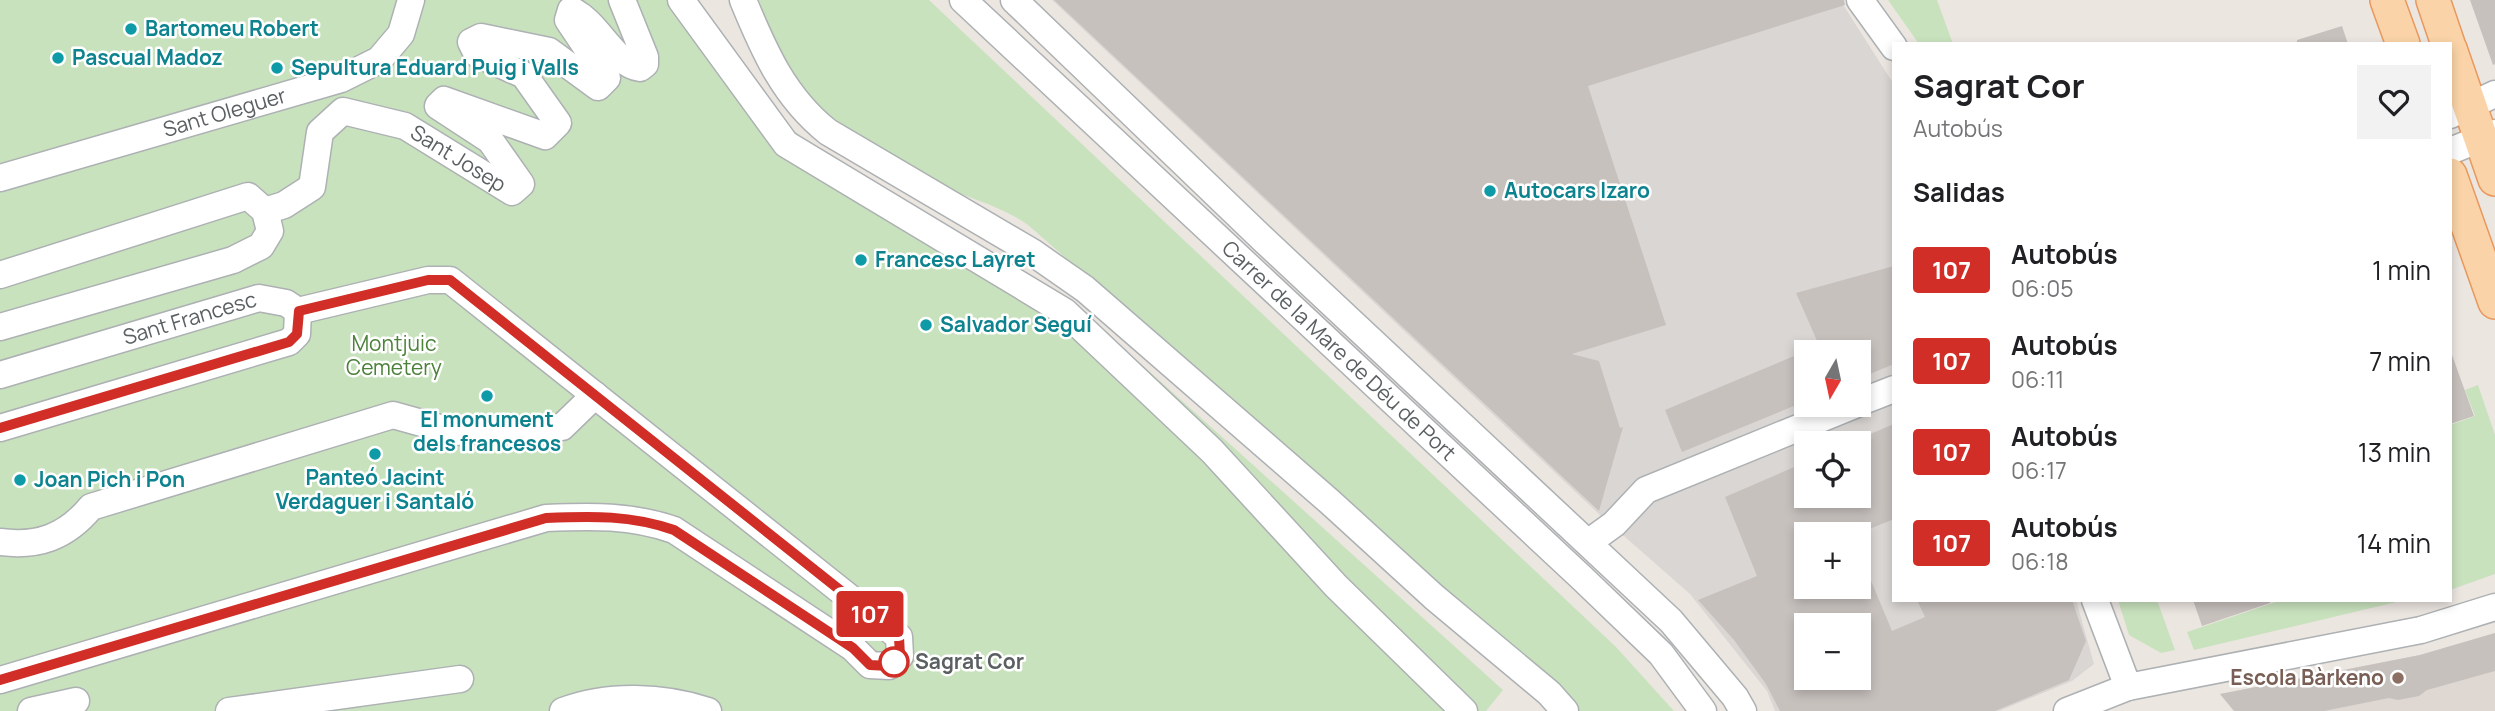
<!DOCTYPE html>
<html lang="es">
<head>
<meta charset="utf-8">
<style>
	:root { --surface:#fff; --page:#f2f2f2; --text:#202124; --muted:#757577 }
	body { margin:0; font-family:Manrope,sans-serif; background:var(--page); color:var(--text); height:100vh; display:flex; flex-direction:column; font-size:26px; white-space:nowrap }
	* { box-sizing:border-box; margin:0 }
	p { font-size:23px; color:var(--muted) }
	.icon { flex:none; width:38px; height:38px; fill:none; stroke:currentColor; stroke-width:2; stroke-linecap:round; stroke-linejoin:round }
	.map { position:relative; flex:1; overflow:hidden }
	.sheet { position:absolute; left:1892px; top:42px; width:560px; height:560px; display:flex; flex-direction:column; background:var(--surface); border-radius:0px; box-shadow:0 4px 10px #0003 }
	.sheet>* { flex:none }
	.badge { padding:0 14px; border-radius:5px; font-size:24px; line-height:46px }
	.needle { width:46px; rotate:189deg }
	.controls { position:absolute; left:1794px; top:340px; display:grid; gap:14px }
	.controls a { display:grid; place-items:center; width:77px; height:77px; border-radius:0px; background:var(--surface); box-shadow:0 4px 10px #0003; font-size:35px }
	.map>.badge { position:absolute; translate:-50% -50%; box-shadow:0 0 0 4px #fff }
	h2 { padding:0 21px; font-size:26px; line-height:63px }
	.round { display:grid; place-items:center; flex:none; width:74px; height:74px; border-radius:0px; background:var(--page) }
	.summary { display:flex; align-items:center; justify-content:space-between; height:119px; padding:0 21px }
	h1 { font-size:33px; font-weight:700; line-height:52px }
	ul { padding:0; list-style:none }
	li { display:flex; align-items:center; gap:21px; height:91px; padding:0 21px }
	li div { flex:1 }
	li b { display:block; font-size:26px }
	li em { font-style:normal }
	li .badge { min-width:77px; font-weight:700; text-align:center }
	.map>svg:first-child { display:block }
	.industrial { fill:#dad6d3; fill-rule:evenodd }
	.education { fill:#ded7d2 }
	.green { fill:#c9e2be }
	.building { fill:#c7c1be; fill-rule:evenodd }
	.lines { fill:none; stroke-linecap:round; stroke-linejoin:round }
	.minor-casing { stroke:#adb1b3; stroke-width:29 }
	.major-casing { stroke:#e9985d; stroke-width:36 }
	.minor { stroke:#fff; stroke-width:26 }
	.major { stroke:#fad4a8; stroke-width:33 }
	.line-casing { stroke:#fff; stroke-width:16 }
	.line { stroke:#d02e26; stroke-width:10 }
	.culture-dot { fill:#0f9aa8; stroke:#fff; stroke-width:2.5 }
	.stop-dot { fill:#fff; stroke:#d02e26; stroke-width:3.5 }
	.education-dot { fill:#8d6e63; stroke:#fff; stroke-width:2.5 }
	.labels { text-anchor:middle; stroke-width:5; stroke-linejoin:round; paint-order:stroke }
	.culture-label { font-size:21px; font-weight:bold; fill:#0d838f; stroke:#fff; text-anchor:start }
	.street-label { font-size:21px; fill:#5a5f61; stroke:#fff }
	.park-label { font-size:21px; fill:#4b8139; stroke:#fff }
	.stop-label { font-size:21px; font-weight:bold; fill:#5a5f61; stroke:#fff; text-anchor:start }
	.education-label { font-size:21px; font-weight:bold; fill:#785e54; stroke:#fff; text-anchor:end }
</style>
</head>
<body>
<div class="map">
<svg width="2495" height="711" viewBox="0 0 2495 711">
	<rect width="100%" height="100%" fill="#ece6e1"/>
	<!-- industrial -->
	<path class="industrial" d="M 1052,0 L 1840,0 L 1893,83 L 1894,600 L 2076,600 L 2094,664 L 2072,681 L 1999,711 L 1775,711 L 1767,691 L 1690,594 L 1600,515 ZM 1806,352 L 1858,352 L 1858,404 L 1806,404 ZM 1806,443 L 1858,443 L 1858,495 L 1806,495 ZM 1806,534 L 1858,534 L 1858,586 L 1806,586 ZM 1806,625 L 1858,625 L 1858,677 L 1806,677 Z"/>
	<!-- education -->
	<path class="education" d="M 2495,633 L 2495,711 L 2234,711 L 2220,694 L 2420,655 Z"/>
	<!-- green -->
	<path class="green" d="M 0,0 L 694,0 L 788,126 L 822,153 L 1069,299 L 1503,690 L 1486,711 L 0,711 Z
		M 759,0 L 929,0 L 1616,647 L 1674,711 L 1576,711 L 1281,446 L 1028,225 C 1001,206 970,199 940,185 C 921,176 903,163 885,152 C 812,109 785,82 759,0 Z
		M 1888,0 L 1937,0 L 1953,44 L 1919,44 Z
		M 2478,385 L 2495,435 L 2495,574 L 2450,590 L 2450,425 L 2475,416 L 2465,390 Z
		M 2118,600 L 2157,600 L 2175,650 L 2161,653 L 2129,635 Z
		M 2282,600 L 2405,600 L 2194,650 L 2187,632 Z"/>
	<!-- building -->
	<path class="building" d="M 1054,0 L 1844,0 L 1845,5 L 1588,86 L 1666,325 L 1572,354 L 1599,361 L 1620,428 L 1623,427 L 1599,511 Z
		M 2470,0 L 2495,0 L 2495,64 L 2493,65 Z
		M 2342,26 L 2348,44 L 2297,44 L 2297,40 Z
		M 1894,266 L 1894,364 L 1858,379 L 1858,352 L 1822,352 L 1796,293 Z
		M 1806,351 L 1806,401 L 1682,452 L 1665,410 Z
		M 2452,355 L 2474,416 L 2450,424 L 2450,356 Z
		M 1894,424 L 1894,519 L 1857,534 L 1806,534 L 1806,586 L 1858,586 L 1859,552 L 1892,631 L 1925,617 L 1917,600 L 2072,600 L 2086,641 L 2069,680 L 1995,711 L 1780,711 L 1766,684 L 1734,640 L 1698,600 L 1757,576 L 1725,497 L 1806,462 L 1806,495 L 1858,495 L 1858,439 ZM 1806,625 L 1858,625 L 1858,677 L 1806,677 Z
		M 2193,600 L 2269,600 L 2270,603 L 2202,626 Z
		M 2495,633 L 2495,671 L 2427,690 L 2419,696 L 2398,700 L 2389,698 L 2324,711 L 2234,711 L 2220,694 L 2420,655 Z"/>
	<g class="lines">
		<defs>
			<g id="minor">
				<path d="M 681,0 L 786,144 L 1065,312 L 1212,451 L 1336,586 L 1464,711"/>
				<path d="M 743,0 C 764,51 784,97 828,132 L 1032,252 L 1085,289 L 1330,502 L 1434,597 L 1549,693 L 1565,711"/>
				<path id="s1" d="M 963,0 L 1583,579 L 1661,654 L 1703,711"/>
				<path d="M 1014,0 L 1266,242 L 1671,621 L 1735,697 L 1743,711"/>
				<path d="M 1860,0 L 1894,47"/>
				<path d="M 2450,115 L 2495,94"/>
				<path d="M 2450,151 L 2495,133"/>
				<path id="s2" d="M 0,178 L 341,79 L 379,60 L 401,34 L 411,0"/>
				<path id="s3" d="M 265,211 L 284,205 L 312,187 L 320,132 L 343,111 L 405,126 L 512,192 L 521,184 L 490,140 L 438,106 L 444,100 L 545,136 L 558,123 L 524,75 L 477,54 L 471,42 L 481,37 L 549,51 L 598,87 L 607,78 L 568,20 L 571,10 C 598,22 613,64 640,68 L 645,64 L 645,57 L 622,0"/>
				<path d="M 0,275 L 248,196 L 265,211 L 270,231 L 261,246 L 233,260 L 0,327"/>
				<path id="s4" d="M 0,375 L 259,298 L 286,303 L 298,311"/>
				<path d="M 1858,403 L 1894,389"/>
				<path d="M 0,428 L 289,342 L 297,334 L 298,311"/>
				<path d="M 0,542 C 38,547 66,537 91,507 L 393,415 L 454,432 L 562,427 L 595,395"/>
				<path d="M 1589,542 L 1614,524 L 1646,490 L 1857,404"/>
				<path d="M 2095,600 L 2128,687"/>
				<path d="M 0,680 L 546,518 C 592,516 631,515 674,530 L 853,648 L 870,665 L 889,666 L 900,656 L 899,637 L 450,280 L 428,280 L 298,311"/>
				<path d="M 31,711 L 76,701"/>
				<path d="M 229,711 L 460,679"/>
				<path d="M 563,711 C 608,694 663,696 708,711"/>
				<path d="M 2067,711 L 2128,687 L 2421,630 L 2495,607"/>
			</g>
			<path id="major" d="M 2387,0 L 2403,44
				M 2433,0 L 2448,44
				M 2450,49 L 2495,179
				M 2450,175 L 2495,302"/>
		</defs>
		<!-- minor casing -->
		<use href="#minor" class="minor-casing"/>
		<!-- major casing -->
		<use href="#major" class="major-casing"/>
		<!-- minor -->
		<use href="#minor" class="minor"/>
		<!-- major -->
		<use href="#major" class="major"/>
	</g>
	<g class="lines">
		<defs>
			<path id="line" d="M 0,428 L 289,342 L 297,334 L 299,311 L 428,280 L 450,280 L 899,637 L 900,656 L 889,666 L 870,665 L 853,648 L 674,530 C 631,515 592,516 546,518 L 0,680"/>
		</defs>
		<!-- line casing -->
		<use href="#line" class="line-casing"/>
		<!-- line -->
		<use href="#line" class="line"/>
	</g>
	<!-- markers -->
	<g class="culture-dot">
		<circle cx="131" cy="29" r="7"/>
		<circle cx="58" cy="58" r="7"/>
		<circle cx="277" cy="68" r="7"/>
		<circle cx="1490" cy="191" r="7"/>
		<circle cx="861" cy="260" r="7"/>
		<circle cx="926" cy="325" r="7"/>
		<circle cx="487" cy="396" r="7"/>
		<circle cx="375" cy="454" r="7"/>
		<circle cx="20" cy="480" r="7"/>
	</g>
	<circle class="stop-dot" cx="894" cy="662" r="14"/>
	<circle class="education-dot" cx="2398" cy="678" r="7"/>
	<g class="labels">
		<!-- culture labels -->
		<g class="culture-label">
			<text x="145" y="36">Bartomeu Robert</text>
			<text x="72" y="65">Pascual Madoz</text>
			<text x="291" y="75">Sepultura Eduard Puig i Valls</text>
			<text x="1504" y="198">Autocars Izaro</text>
			<text x="875" y="267">Francesc Layret</text>
			<text x="940" y="332">Salvador Seguí</text>
			<text x="487" y="427" text-anchor="middle">El monument<tspan x="487" dy="24">dels francesos</tspan></text>
			<text x="375" y="485" text-anchor="middle">Panteó Jacint<tspan x="375" dy="24">Verdaguer i Santaló</tspan></text>
			<text x="34" y="487">Joan Pich i Pon</text>
		</g>
		<!-- street labels -->
		<g class="street-label">
			<text dy="7" stroke="none"><textPath href="#s2" startOffset="234">Sant Oleguer</textPath></text>
			<text dy="7" stroke="none"><textPath href="#s3" startOffset="266">Sant Josep</textPath></text>
			<text dy="7" stroke="none"><textPath href="#s4" startOffset="198">Sant Francesc</textPath></text>
			<text dy="7" stroke="none"><textPath href="#s1" startOffset="514">Carrer de la Mare de Déu de Port</textPath></text>
		</g>
		<!-- park labels -->
		<g class="park-label">
			<text x="394" y="351">Montjuic<tspan x="394" dy="24">Cemetery</tspan></text>
		</g>
		<!-- stop labels -->
		<g class="stop-label">
			<text x="915" y="669">Sagrat Cor</text>
		</g>
		<!-- education labels -->
		<g class="education-label">
			<text x="2384" y="685">Escola Bàrkeno</text>
		</g>
	</g>
</svg>
<div class="controls">
<a><svg class="needle" viewBox="-14 -14 28 28"><path d="M0-13l5 13h-10z" fill="#e53935"/><path d="M0 13l5-13h-10z" fill="#757577"/></svg></a>
<a><svg class="icon" aria-label="locate" viewBox="0 0 24 24"><circle cx="12" cy="12" r="6"/><path d="M12 2v4M12 18v4M2 12h4M18 12h4"/></svg></a>
<a>+</a>
<a>−</a>
</div>
<b class="badge" style="left:870px;top:614px;background:#d02e26;color:#fff">107</b>
<section class="sheet">
<div class="summary"><div><h1>Sagrat Cor</h1><p>Autobús</p></div><a class="round"><svg class="icon" aria-label="heart" viewBox="0 0 24 24"><path d="M12 20l-8-8c-3-5 5-10 8-4 3-6 11-1 8 4z"/></svg></a></div>
<h2>Salidas</h2>
<ul>
<li><span class="badge" style="background:#d02e26;color:#fff">107</span><div><b>Autobús</b><p>06:05</p></div><em>1 min</em></li>
<li><span class="badge" style="background:#d02e26;color:#fff">107</span><div><b>Autobús</b><p>06:11</p></div><em>7 min</em></li>
<li><span class="badge" style="background:#d02e26;color:#fff">107</span><div><b>Autobús</b><p>06:17</p></div><em>13 min</em></li>
<li><span class="badge" style="background:#d02e26;color:#fff">107</span><div><b>Autobús</b><p>06:18</p></div><em>14 min</em></li>
</ul>
</section>
</div>
</body>
</html>
